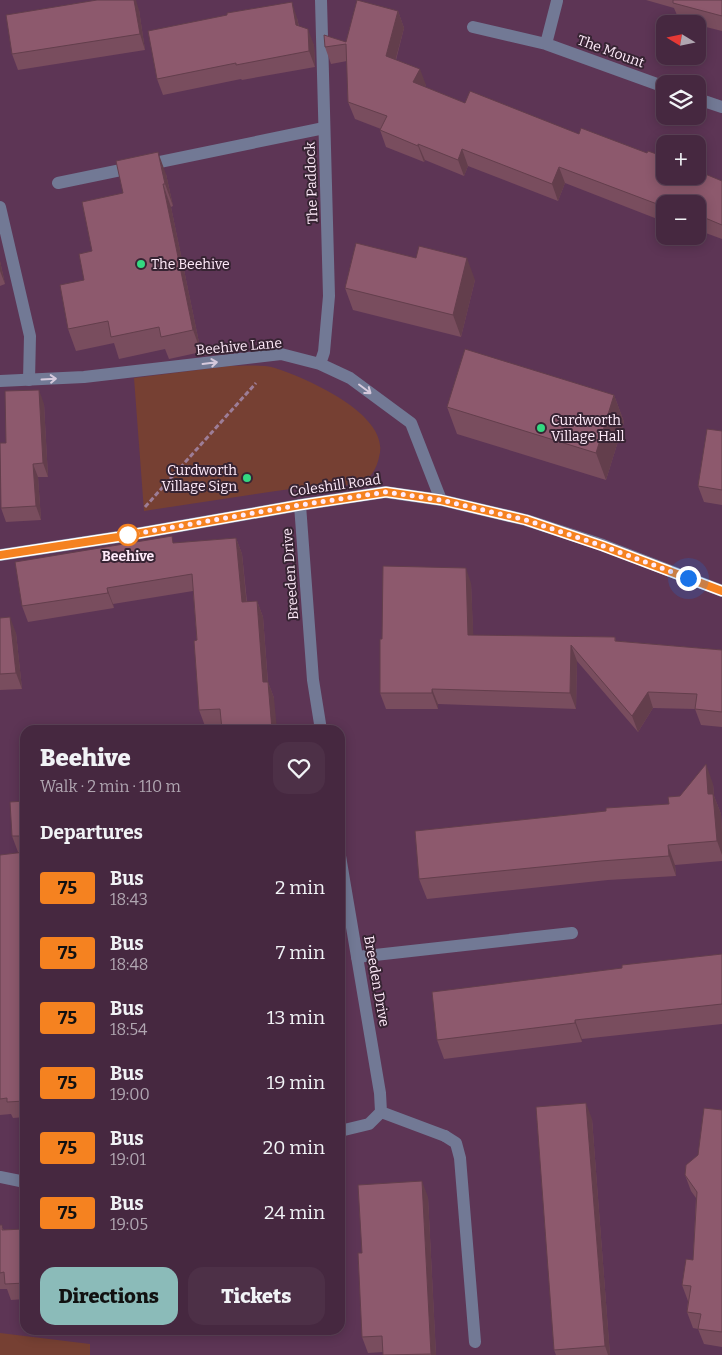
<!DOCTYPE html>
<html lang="en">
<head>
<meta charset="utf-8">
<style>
	:root { --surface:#462840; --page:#4d3047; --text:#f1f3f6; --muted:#b0a6b1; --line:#5e4459; --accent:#8bbbb9 }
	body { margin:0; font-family:Bitter,serif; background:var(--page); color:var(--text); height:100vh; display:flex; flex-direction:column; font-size:19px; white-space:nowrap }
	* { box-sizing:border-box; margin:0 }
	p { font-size:16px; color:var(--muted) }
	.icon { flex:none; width:28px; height:28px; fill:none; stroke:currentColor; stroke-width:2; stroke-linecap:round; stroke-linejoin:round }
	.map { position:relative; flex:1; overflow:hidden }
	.sheet { position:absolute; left:20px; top:725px; width:325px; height:610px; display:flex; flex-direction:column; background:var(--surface); border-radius:15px; box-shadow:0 2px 12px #0003,0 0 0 1px var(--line) }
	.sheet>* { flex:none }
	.badge { padding:0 10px; border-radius:4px; font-size:18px; line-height:32px }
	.needle { width:32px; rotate:280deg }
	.buttons { position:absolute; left:656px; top:15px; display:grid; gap:10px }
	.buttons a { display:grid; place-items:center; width:50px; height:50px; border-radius:10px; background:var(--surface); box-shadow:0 2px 12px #0003,0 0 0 1px var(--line); font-size:25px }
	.you { position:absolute; width:25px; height:25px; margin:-12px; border:4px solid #fff; border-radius:50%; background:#1a73e8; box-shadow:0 0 0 8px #1a73e833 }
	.map>.badge { position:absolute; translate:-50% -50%; box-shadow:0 0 0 2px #fff }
	h2 { padding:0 20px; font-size:19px; line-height:45px }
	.round { display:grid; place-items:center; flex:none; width:52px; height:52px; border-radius:15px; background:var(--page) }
	.head { display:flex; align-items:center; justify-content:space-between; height:85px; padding:0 20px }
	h1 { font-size:24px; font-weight:800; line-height:38px }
	.button { display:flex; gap:10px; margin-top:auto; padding:10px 20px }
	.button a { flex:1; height:58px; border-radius:15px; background:var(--accent); color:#111; font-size:20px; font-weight:800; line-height:58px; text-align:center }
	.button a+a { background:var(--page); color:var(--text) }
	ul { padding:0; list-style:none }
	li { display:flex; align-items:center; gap:15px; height:65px; padding:0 20px }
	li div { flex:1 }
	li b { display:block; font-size:19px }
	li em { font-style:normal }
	li .badge { min-width:55px; font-weight:700; text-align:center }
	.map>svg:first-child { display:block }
	.green { fill:#764033 }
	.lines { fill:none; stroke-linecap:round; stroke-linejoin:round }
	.path { stroke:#9d7d97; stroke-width:3; stroke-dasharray:5 2.5; stroke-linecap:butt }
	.service { stroke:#727995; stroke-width:12 }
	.minor { stroke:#727995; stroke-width:12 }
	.wall { fill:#794d5e }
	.shaded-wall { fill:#633e4c }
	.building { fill:#8d596d; stroke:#633e4c }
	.oneway { stroke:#d5c9dc }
	.line-casing { stroke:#fff; stroke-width:11 }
	.line { stroke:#f58220; stroke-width:8 }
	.walk { stroke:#ffebfa; stroke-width:5; stroke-dasharray:0 9 }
	.poi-dot { fill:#34d881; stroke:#372433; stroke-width:2 }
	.stop-dot { fill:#fff; stroke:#f58220; stroke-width:2.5 }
	.labels { text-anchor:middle; stroke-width:4; stroke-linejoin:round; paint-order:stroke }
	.street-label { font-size:14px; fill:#ffebfa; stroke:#372433 }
	.poi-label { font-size:14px; fill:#ffebfa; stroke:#372433; text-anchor:start }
	.stop-label { font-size:14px; font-weight:bold; fill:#ffebfa; stroke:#372433 }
</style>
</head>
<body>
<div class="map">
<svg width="722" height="1355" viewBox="0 0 722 1355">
	<rect width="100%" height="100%" fill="#5d3555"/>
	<!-- green -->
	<path class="green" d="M 230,366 C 243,366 262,364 275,368 C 306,378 392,415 379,457 C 378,463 374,473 369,477 C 349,490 321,485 298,488 C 247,495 195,503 144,511 L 134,378 Z
		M 0,1333 L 90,1344 L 90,1355 L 0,1355 Z"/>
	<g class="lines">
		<!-- path -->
		<path class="path" d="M 145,507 L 256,383"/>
		<!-- service -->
		<path class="service" d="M 58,183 L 324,128
			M 0,207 L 30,336 L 29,380
			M 357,957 L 572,933
			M 445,1136 L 456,1143 L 460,1158 L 475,1342"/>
		<!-- minor -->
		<path class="minor" d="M 473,27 L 546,44 L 665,87
			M 546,44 L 557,1
			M 698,99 L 722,107
			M 320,364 L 324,352 L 329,296 L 321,0
			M 0,381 L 84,377 L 281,354 L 320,364 L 350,378 L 411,423 L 441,500
			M 300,505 L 313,680 L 321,730
			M 0,555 L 118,537 L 300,505 L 385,492 L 441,500 L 526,520 L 603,545 L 722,591
			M 340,856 L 380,1093 L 381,1112 L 369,1124 L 340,1131
			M 381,1112 L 445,1136
			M 0,1177 L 25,1182"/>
	</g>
	<!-- wall -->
	<path class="wall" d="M 646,0 L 722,0 L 722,31 L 698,25 L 698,24 L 693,24 L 679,20 L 674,8 Z
		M 139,10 L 145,50 L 18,70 L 12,54 Z
		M 398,11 L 404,28 L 396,60 L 426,85 L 425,87 L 465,103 L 579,134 L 722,181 L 722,239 L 703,232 L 699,243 L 681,236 L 698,236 L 698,204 L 665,204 L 665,222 L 565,183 L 558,201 L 468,166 L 464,176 L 425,160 L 424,162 L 386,147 L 380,130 L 381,129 L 355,119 L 348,102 L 347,61 L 331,64 L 325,47 L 346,42 Z
		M 297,18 L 299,26 L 314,45 L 315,67 L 242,80 L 241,79 L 163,95 L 157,79 Z
		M 166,174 L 173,206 L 171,207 L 201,352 L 169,359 L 165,349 L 119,359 L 114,343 L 76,351 L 68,329 L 84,280 L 92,251 L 123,193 Z
		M 0,261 L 5,284 L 0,286 Z
		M 475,280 L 461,337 L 353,310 L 345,288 Z
		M 614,395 L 624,422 L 606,480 L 457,434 L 447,407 Z
		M 44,404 L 48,477 L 38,477 L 41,520 L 6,522 L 1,508 L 6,443 Z
		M 722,431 L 722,505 L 704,502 L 698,486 Z
		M 236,538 L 242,554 L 247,602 L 257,601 L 263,617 L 268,682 L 274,698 L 222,725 L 205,726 L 199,710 L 197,640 L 193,591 L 113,604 L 114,608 L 28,622 L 22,606 L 175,543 Z
		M 471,583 L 473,635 L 615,637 L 616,641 L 722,650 L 722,727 L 701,725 L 695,709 L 653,708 L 638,732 L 577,661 L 576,709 L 438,704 L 438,709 L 386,709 L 380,693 L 382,639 Z
		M 0,618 L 16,633 L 22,689 L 0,690 Z
		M 713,784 L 714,796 L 721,814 L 722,833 L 722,861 L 675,865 L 676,876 L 608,880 L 427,899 L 419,879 L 606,811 L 669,804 L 680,796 Z
		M 25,801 L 25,852 L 18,852 L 12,836 Z
		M 25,852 L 25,1117 L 13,1118 L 11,1114 L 0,1115 L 0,855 Z
		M 722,954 L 722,1024 L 582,1039 L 582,1042 L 444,1059 L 437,1040 Z
		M 722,1110 L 722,1347 L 704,1344 L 698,1329 L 693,1328 L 687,1312 L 688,1301 L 682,1285 L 693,1260 L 696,1198 L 691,1191 L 685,1175 L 698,1155 Z
		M 592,1119 L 610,1355 L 556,1355 L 554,1350 Z
		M 428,1197 L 436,1355 L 383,1355 L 383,1352 L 368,1353 L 362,1337 L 362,1253 Z
		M 0,1225 L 4,1230 L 25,1229 L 25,1299 L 11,1300 L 7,1289 L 0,1289 Z"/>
	<!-- shaded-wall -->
	<path class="shaded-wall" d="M 134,0 L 136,0 L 139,10 L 145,50 L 140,34 Z
		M 292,2 L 297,18 L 302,41 L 296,25 Z
		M 398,11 L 404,28 L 392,73 L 386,56 Z
		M 308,29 L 314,45 L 315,67 L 309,51 Z
		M 420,69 L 426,85 L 419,99 L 413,82 Z
		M 418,144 L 425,160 L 424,162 L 418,146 Z
		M 462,149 L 468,166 L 464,176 L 458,160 Z
		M 158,152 L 166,174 L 173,206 L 165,184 Z
		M 559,167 L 565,183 L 558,201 L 552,184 Z
		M 163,184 L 171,207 L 201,352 L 193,330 Z
		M 698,217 L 703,232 L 699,243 L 696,236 L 698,236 Z
		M 467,258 L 475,280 L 461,337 L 453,315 Z
		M 0,261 L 5,284 L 0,271 Z
		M 39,390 L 44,404 L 48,477 L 43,463 Z
		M 614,395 L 624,422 L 606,480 L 596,453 Z
		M 33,464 L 38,477 L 41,520 L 36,506 Z
		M 236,538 L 242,554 L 248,618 L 242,602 Z
		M 466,568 L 471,583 L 474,650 L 468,635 Z
		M 107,588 L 113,604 L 114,608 L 108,593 Z
		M 257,601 L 263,617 L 269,698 L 263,682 Z
		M 10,617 L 16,633 L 22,689 L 16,673 Z
		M 571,645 L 577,661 L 576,709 L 570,693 Z
		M 268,682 L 274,698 L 277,730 L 272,730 Z
		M 432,689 L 438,704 L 438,709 L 432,693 Z
		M 648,692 L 653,708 L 638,732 L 632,716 Z
		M 706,764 L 713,784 L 714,796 L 721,814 L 722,833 L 722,855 L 717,841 L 708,794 Z
		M 668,845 L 675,865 L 676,876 L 669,856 Z
		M 575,1020 L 582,1039 L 582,1042 L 575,1023 Z
		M 586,1103 L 592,1119 L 610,1355 L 608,1355 L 605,1346 Z
		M 422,1181 L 428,1197 L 436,1355 L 431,1355 L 431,1354 Z"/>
	<!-- building -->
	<path class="building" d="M 97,0 L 134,0 L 140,34 L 12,54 L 6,15 Z
		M 357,0 L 398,11 L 386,56 L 420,69 L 413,82 L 465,103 L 470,91 L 579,134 L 581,128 L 647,153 L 648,151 L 665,157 L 665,176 L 698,176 L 698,171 L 722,181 L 722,225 L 698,215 L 698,204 L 665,204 L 665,207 L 559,167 L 552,184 L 462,149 L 458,160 L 418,144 L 418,146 L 380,130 L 387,116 L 348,102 L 346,44 L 325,47 L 324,35 L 346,42 Z
		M 673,0 L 722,0 L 722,16 L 673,3 Z
		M 292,2 L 296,25 L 308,29 L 309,51 L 236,65 L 236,63 L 157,79 L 148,31 L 227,15 L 227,13 Z
		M 158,152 L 165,184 L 163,184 L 193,330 L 161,337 L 159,327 L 111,337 L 108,321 L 68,329 L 60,285 L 84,280 L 79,254 L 92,251 L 82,202 L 123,193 L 116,161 Z
		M 356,243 L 416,258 L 419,246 L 467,258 L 453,315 L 345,288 Z
		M 465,349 L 614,395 L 596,453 L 447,407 Z
		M 39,390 L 43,463 L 33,464 L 36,506 L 1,508 L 0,443 L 6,443 L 5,391 Z
		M 707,429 L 722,431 L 722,490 L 698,486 Z
		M 172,536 L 173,543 L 236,538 L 242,602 L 257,601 L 263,682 L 268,682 L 272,730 L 222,730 L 220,709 L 199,710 L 194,641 L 197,640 L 192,574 L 107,588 L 108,593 L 22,606 L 15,562 Z
		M 383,566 L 466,568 L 468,635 L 615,637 L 615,641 L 722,650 L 722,712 L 695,709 L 697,694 L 648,692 L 632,716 L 571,645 L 570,693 L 432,689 L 432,693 L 380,693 L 380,639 L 382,639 Z
		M 10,617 L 16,673 L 0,674 L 0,618 Z
		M 706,764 L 708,794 L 713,794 L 717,841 L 668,845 L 669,856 L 601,861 L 419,879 L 415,831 L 606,811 L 606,808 L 669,804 L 668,797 L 680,796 Z
		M 25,801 L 25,836 L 12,836 L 10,802 Z
		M 25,852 L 25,885 L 23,885 L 25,900 L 25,1101 L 7,1102 L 7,1098 L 0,1099 L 0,855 Z
		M 722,954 L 722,1004 L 575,1020 L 575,1023 L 437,1040 L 432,992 L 622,968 L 622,965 Z
		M 586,1103 L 605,1346 L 554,1350 L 536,1107 Z
		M 704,1108 L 722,1110 L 722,1332 L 698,1329 L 701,1314 L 687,1312 L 691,1286 L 682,1285 L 686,1259 L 693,1260 L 697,1192 L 685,1175 L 686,1165 L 698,1155 Z
		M 422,1181 L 431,1354 L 383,1355 L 382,1336 L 362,1337 L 358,1253 L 362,1253 L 358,1185 Z
		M 0,1225 L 2,1225 L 2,1230 L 25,1229 L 25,1283 L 5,1284 L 4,1272 L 0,1273 Z"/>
	<!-- one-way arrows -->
	<defs><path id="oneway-shaft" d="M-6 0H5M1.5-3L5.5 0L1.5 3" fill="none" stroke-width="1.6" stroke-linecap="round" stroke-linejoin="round" transform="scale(1.25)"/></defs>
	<g class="oneway">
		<use href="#oneway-shaft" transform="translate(210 363) rotate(-7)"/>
		<use href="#oneway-shaft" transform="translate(49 379) rotate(-3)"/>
		<use href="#oneway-shaft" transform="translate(365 389) rotate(37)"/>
	</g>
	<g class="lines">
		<defs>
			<path id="line" d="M 0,555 L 118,537 L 300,505 L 386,492 L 441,500 L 526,520 L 603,546 L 722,591"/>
		</defs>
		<!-- line casing -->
		<use href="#line" class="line-casing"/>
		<!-- line -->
		<use href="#line" class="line"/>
		<!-- walk -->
		<path class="walk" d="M 128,535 L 300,505 L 386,492 L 441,500 L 526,520 L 603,546 L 688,578"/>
	</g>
	<!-- markers -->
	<g class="poi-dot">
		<circle cx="141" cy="264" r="5"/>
		<circle cx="541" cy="428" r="5"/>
		<circle cx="247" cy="478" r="5"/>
	</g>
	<circle class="stop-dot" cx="128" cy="535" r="10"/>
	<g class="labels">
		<!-- street labels -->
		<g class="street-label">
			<text transform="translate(611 51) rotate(20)" y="5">The Mount</text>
			<text transform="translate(311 183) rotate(-92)" y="5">The Paddock</text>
			<text transform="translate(239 346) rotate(-5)" y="5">Beehive Lane</text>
			<text transform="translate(335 485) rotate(-8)" y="5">Coleshill Road</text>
			<text transform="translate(290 574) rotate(-94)" y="5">Breeden Drive</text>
			<text transform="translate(377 981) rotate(80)" y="5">Breeden Drive</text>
		</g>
		<!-- poi labels -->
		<g class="poi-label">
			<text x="151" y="269">The Beehive</text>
			<text x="551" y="425">Curdworth<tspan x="551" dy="16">Village Hall</tspan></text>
			<text x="237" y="475" text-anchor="end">Curdworth<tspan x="237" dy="16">Village Sign</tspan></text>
		</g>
		<!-- stop labels -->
		<g class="stop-label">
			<text x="128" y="561">Beehive</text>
		</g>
	</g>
</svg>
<div class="buttons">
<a><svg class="needle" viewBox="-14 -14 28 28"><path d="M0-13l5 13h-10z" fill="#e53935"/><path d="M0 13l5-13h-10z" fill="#b0a6b1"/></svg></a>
<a><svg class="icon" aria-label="layers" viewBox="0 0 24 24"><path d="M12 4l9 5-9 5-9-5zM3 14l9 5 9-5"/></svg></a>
<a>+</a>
<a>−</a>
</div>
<div class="you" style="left:688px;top:578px"></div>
<section class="sheet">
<div class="head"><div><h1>Beehive</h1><p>Walk · 2 min · 110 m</p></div><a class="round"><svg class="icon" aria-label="heart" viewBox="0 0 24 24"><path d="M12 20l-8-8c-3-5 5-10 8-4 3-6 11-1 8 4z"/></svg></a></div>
<h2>Departures</h2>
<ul>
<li><span class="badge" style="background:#f58220;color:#111">75</span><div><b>Bus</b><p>18:43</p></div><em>2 min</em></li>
<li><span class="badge" style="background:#f58220;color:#111">75</span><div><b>Bus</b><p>18:48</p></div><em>7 min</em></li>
<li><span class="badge" style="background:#f58220;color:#111">75</span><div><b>Bus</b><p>18:54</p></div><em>13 min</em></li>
<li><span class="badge" style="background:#f58220;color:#111">75</span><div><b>Bus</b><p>19:00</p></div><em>19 min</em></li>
<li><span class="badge" style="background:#f58220;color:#111">75</span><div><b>Bus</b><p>19:01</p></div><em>20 min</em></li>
<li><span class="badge" style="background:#f58220;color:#111">75</span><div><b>Bus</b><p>19:05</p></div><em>24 min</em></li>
</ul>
<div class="button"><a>Directions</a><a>Tickets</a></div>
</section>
</div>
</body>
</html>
